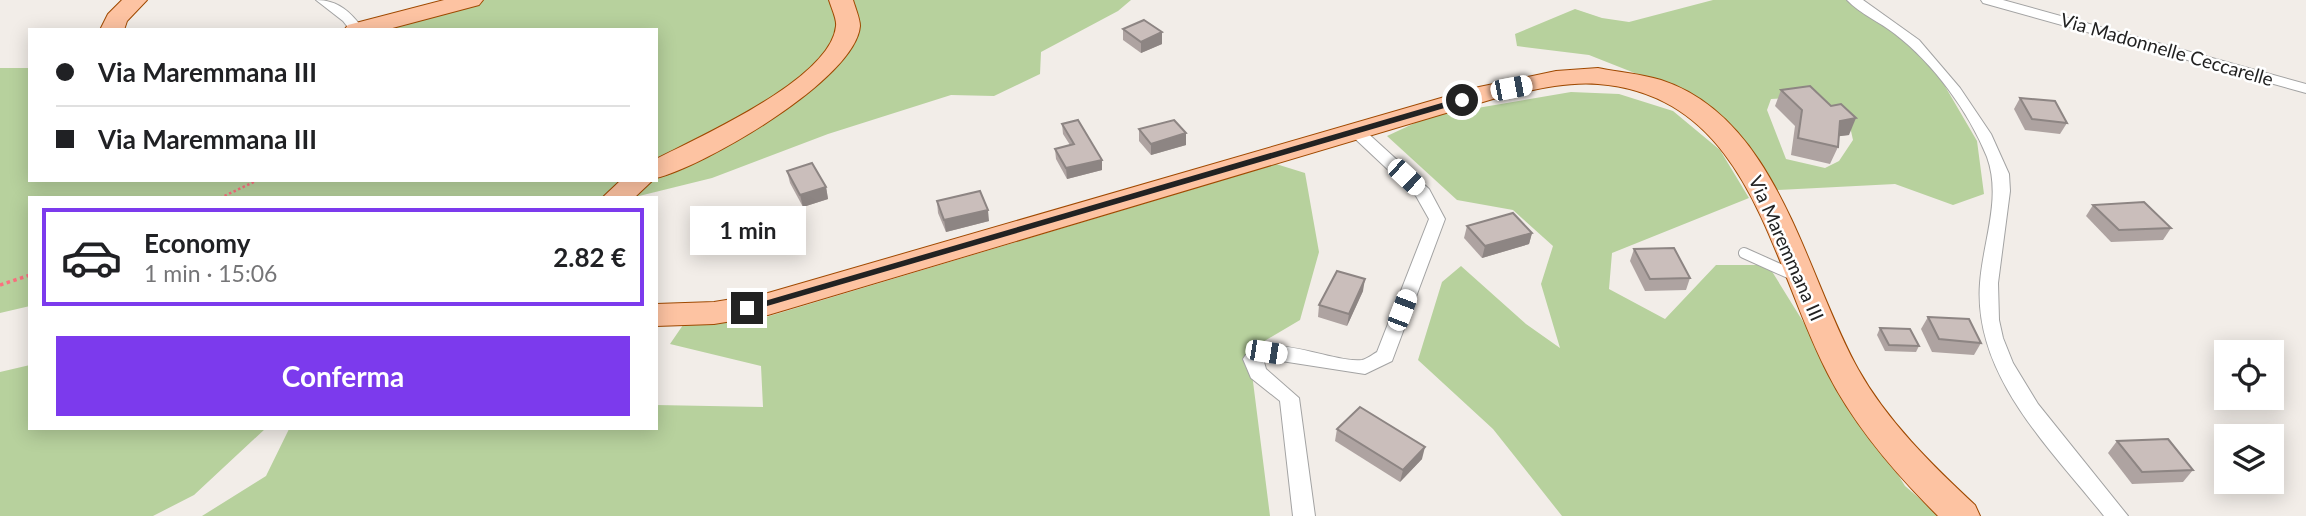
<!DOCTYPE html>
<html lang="it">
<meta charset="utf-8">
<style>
:root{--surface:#fff;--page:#f2f2f2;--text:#202124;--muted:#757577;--line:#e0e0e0;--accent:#7c3aed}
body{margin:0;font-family:Lato,sans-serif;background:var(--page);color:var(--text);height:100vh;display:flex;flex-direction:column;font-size:26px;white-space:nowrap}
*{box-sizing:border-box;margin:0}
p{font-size:23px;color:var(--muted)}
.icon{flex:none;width:38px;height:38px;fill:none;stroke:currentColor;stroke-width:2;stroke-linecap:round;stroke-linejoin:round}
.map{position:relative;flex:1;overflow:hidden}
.side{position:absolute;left:28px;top:196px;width:630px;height:234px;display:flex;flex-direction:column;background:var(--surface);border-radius:0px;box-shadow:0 4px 18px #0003}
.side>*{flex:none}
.hud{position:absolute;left:28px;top:28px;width:630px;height:154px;border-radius:0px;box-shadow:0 4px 18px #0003;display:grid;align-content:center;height:154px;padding:0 28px;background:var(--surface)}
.fabs{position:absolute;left:2214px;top:340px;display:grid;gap:14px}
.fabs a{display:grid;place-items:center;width:70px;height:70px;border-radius:0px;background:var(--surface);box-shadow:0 4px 18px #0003;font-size:35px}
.end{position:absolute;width:32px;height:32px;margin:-16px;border:9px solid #222;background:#fff;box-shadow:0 0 0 4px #fff}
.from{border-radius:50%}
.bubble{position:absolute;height:49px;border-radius:0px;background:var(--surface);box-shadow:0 4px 18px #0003;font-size:23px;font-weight:700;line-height:49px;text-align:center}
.car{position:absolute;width:21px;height:42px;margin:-21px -10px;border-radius:9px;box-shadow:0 0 5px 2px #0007;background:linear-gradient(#fff 24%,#345 0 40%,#fff 0 76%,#345 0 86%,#fff 0)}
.hud b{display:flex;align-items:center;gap:24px;height:66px;font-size:26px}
.hud b+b{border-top:2px solid var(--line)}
.hud i{width:18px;height:18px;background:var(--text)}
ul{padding:12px 0 0;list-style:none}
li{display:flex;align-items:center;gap:21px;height:98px;margin:0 14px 10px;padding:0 14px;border:4px solid transparent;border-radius:0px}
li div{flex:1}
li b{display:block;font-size:26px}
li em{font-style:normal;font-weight:700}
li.selected{border-color:var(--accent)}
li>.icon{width:63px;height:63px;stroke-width:1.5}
.action{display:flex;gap:14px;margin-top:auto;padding:14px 28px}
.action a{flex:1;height:80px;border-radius:0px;background:var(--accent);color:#fff;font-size:28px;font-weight:700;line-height:80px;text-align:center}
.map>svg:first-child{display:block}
.forest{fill:#b7d19d;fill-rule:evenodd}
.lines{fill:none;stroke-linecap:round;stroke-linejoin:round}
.lane-casing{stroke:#a3a3a3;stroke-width:12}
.street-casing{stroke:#a3a3a3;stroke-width:2}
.primary-casing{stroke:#9f4900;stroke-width:2}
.path-far1{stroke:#fb707f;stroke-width:2.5;stroke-dasharray:2.5 2.5;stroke-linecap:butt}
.path{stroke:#fb707f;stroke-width:3.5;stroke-dasharray:3.5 3.5;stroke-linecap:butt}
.lane{stroke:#fff;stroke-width:10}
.street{fill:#fff;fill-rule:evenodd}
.primary{fill:#fdc3a2;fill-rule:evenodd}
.wall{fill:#aea3a1}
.shaded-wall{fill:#8d8583}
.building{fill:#cabebb;stroke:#8d8583;stroke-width:2}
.route{fill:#222}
.labels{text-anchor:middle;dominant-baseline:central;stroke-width:5;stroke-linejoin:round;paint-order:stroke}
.street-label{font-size:19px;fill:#222;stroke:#fff}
</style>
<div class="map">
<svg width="2306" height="516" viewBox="0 0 2306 516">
<rect width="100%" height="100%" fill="#f2ede8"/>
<g class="forest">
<polygon points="483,0 1131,0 1118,11 1041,52 1040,74 994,96 951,95 828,134 712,178 631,198 30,198 30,306 0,313 0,68 30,68 30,180 656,180 656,30 372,30"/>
<path d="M 1713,0 L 1852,0 L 1903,37 L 1942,81 L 1977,141 L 1984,194 L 1953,205 L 1895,184 L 1777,190 L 1736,132 L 1665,85 L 1589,55 L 1517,46 L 1515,34 L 1575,9 L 1602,18 L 1629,22 ZM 1809,97 L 1849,122 L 1853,140 L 1839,161 L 1825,168 L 1786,159 L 1767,110 L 1771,99 Z"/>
<polygon points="1571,92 1619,94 1673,111 1720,150 1749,198 1612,253 1609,289 1665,319 1716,265 1768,265 1905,486 1940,516 1562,516 1493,429 1418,360 1442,282 1461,266 1526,324 1560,348 1541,284 1553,246 1513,210 1457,200 1387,136 1430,116"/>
<polygon points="1276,164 1305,173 1319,252 1300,320 1249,350 1270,516 202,516 266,476 289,429 656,429 656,405 763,407 761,366 670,344 683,325 753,321"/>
<polygon points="30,365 30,429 265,429 194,495 153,516 0,516 0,372"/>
</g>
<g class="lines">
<g class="lane-casing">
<polyline id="lane" points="1744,253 1793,275"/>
</g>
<g class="street-casing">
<g id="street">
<path d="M 316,0 C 338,0 351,12 364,30 L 350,30 L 343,21 Z"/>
<path d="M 1847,0 L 1863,0 L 1919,40 L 1960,88 L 1991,134 L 2009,174 L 2010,191 L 1998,283 L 1999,320 L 2003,338 L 2013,363 L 2038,404 L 2128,516 L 2104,516 C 2051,449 1973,376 1980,283 C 1983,241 2002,198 1987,157 C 1969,112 1933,63 1895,34 C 1880,22 1860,14 1847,0 Z"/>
<polygon points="1981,0 2003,0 2306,84 2306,93 1983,3"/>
<path d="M 1356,126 L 1362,128 L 1429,189 L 1445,219 L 1392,361 L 1365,374 L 1268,359 L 1264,362 L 1266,369 L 1299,398 L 1315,516 L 1293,516 L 1280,401 L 1251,378 L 1243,359 C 1262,327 1333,364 1362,360 C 1367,359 1373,354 1377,352 L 1429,219 L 1416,196 L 1350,134 L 1348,131 L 1350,128 Z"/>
</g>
</g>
<g class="primary-casing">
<g id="primary">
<polygon points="122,0 147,0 127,21 124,30 100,30 108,14"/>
<polygon points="444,0 483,0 479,5 385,30 344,30 348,25"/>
<path d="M 829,0 L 853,0 C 855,7 860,19 860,26 C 856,79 703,167 656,178 L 656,159 C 699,137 831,79 836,26 C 837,19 831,7 829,0 Z"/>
<path d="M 1598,68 C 1618,72 1641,74 1661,80 C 1778,118 1805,274 1858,369 C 1887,421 1932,465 1975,505 L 1980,516 L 1938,516 C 1896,474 1855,427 1828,374 C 1770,263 1751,96 1598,84 C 1563,81 1526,92 1493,99 L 768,315 L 714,324 L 656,326 L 656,304 L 714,302 L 768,293 L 1479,87 L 1556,71 Z"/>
<polygon points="621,180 653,180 634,198 602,198"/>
</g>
</g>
<polyline class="path-far1" points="220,198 258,180"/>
<polyline class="path" points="0,285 30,275"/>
<use href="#lane" class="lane"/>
<use href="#street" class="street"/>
<use href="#primary" class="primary"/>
</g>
<g class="wall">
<polygon points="1123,29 1162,32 1162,44 1141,53 1123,40"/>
<polygon points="1781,90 1849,135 1839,136 1838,147 1830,164 1791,155 1795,126 1775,106"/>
<polygon points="2020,98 2067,123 2060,134 2025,130 2014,109"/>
<polygon points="1062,124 1102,170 1067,179 1056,159 1055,149 1070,145 1063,134"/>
<polygon points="1139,129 1186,133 1186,145 1151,155 1139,141"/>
<polygon points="787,171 826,187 828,199 803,207 790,183"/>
<polygon points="937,201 989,221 946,232 938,213"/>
<polygon points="2093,205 2171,228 2163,240 2111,242 2086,216"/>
<polygon points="1467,226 1532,233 1529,244 1482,258 1464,238"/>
<polygon points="1634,249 1690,278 1686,290 1645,291 1630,261"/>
<polygon points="1363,291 1347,326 1318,317 1319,305"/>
<polygon points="1928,317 1981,343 1974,355 1932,352 1921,329"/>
<polygon points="1880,328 1919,346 1916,352 1885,351 1877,335"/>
<polygon points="1337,429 1422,459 1400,482 1335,441"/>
<polygon points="2117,441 2193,470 2183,482 2132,484 2108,453"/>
</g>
<g class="shaded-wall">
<polygon points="1162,32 1162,44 1141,53 1141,42"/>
<polygon points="1856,118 1849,135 1833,137 1840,121"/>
<polygon points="1186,133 1186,145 1151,155 1151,144"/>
<polygon points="1102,160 1102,170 1067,179 1066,168"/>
<polygon points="826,187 828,199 803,207 800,195"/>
<polygon points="988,210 989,221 946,232 944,220"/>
<polygon points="1532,233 1529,244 1482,258 1485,246"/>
<polygon points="1365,279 1363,291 1347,326 1349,314"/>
<polygon points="1425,447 1422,459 1400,482 1403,470"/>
</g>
<g class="building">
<polygon points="1144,20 1162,32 1141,42 1123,29"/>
<polygon points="1810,86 1831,106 1841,104 1856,118 1840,121 1838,147 1798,138 1802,110 1781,90"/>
<polygon points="2020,98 2055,101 2067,123 2032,119"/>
<polygon points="1078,120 1102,160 1066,168 1055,149 1074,144 1062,124"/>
<polygon points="1174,120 1186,133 1151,144 1139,129"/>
<polygon points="812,163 826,187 800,195 787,171"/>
<polygon points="980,191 988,210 944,220 937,201"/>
<polygon points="2144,202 2171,228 2119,230 2093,205"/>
<polygon points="1513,213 1532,233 1485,246 1467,226"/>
<polygon points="1674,248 1690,278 1650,279 1634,249"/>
<polygon points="1337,271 1365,279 1349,314 1319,305"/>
<polygon points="1928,317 1969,319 1981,343 1939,339"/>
<polygon points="1880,328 1910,329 1919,346 1889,345"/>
<polygon points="1360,407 1425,447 1403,470 1337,429"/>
<polygon points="2168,439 2193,470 2142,472 2117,441"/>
</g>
<polygon class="route" points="1462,97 1465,102 747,312 741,308"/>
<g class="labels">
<g class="street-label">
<text transform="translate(2167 49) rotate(16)">Via Madonnelle Ceccarelle</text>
<text transform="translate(1787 248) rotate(66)">Via Maremmana III</text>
</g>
</g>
</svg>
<div class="fabs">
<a><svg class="icon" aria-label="locate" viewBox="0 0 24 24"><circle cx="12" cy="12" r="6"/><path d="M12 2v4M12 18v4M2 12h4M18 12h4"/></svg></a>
<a><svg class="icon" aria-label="layers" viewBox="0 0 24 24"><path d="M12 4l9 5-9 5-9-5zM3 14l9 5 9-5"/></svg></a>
</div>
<i class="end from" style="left:1462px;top:100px"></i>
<i class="end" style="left:747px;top:308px"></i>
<div class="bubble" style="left:690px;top:206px;width:116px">1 min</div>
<i class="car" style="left:1511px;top:88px;rotate:79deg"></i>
<i class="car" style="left:1406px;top:177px;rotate:133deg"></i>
<i class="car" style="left:1402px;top:310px;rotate:21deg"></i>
<i class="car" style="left:1266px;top:352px;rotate:99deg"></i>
<div class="hud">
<b><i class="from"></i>Via Maremmana III</b>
<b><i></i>Via Maremmana III</b>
</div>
<section class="side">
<ul>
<li class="selected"><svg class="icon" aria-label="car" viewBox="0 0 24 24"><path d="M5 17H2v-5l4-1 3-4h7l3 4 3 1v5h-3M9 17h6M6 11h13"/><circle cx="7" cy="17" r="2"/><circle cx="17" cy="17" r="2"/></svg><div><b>Economy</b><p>1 min · 15:06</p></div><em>2.82 €</em></li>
</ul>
<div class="action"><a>Conferma</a></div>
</section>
</div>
